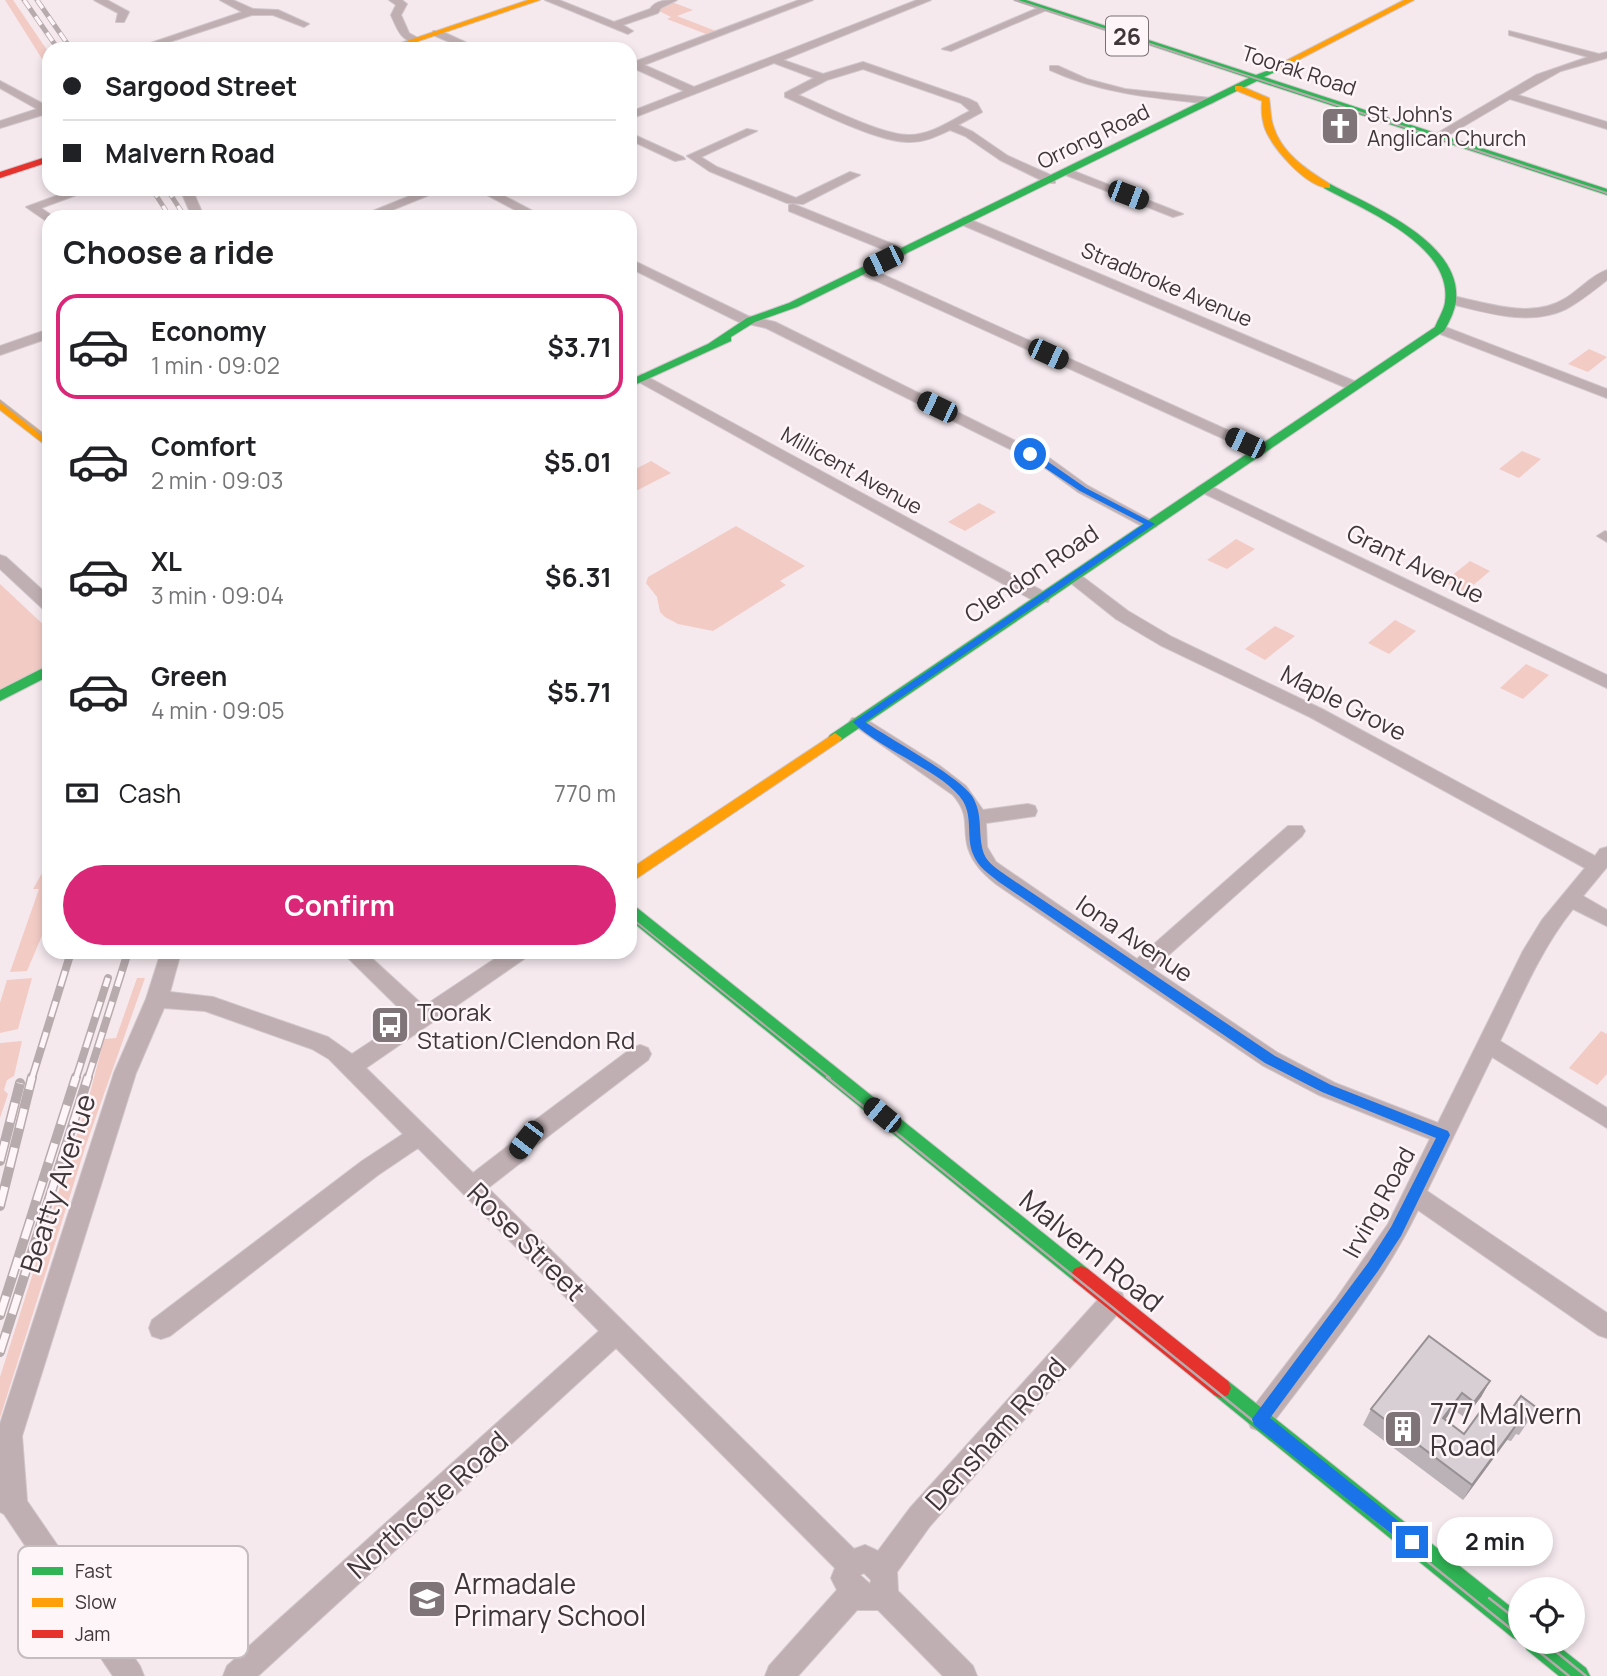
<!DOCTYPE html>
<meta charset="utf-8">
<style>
:root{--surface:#fff;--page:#f2f2f2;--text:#202124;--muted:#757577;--line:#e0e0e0;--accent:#db2777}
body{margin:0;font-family:Manrope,sans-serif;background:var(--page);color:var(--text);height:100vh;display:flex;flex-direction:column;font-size:26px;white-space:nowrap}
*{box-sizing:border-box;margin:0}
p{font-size:23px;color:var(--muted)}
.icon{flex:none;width:38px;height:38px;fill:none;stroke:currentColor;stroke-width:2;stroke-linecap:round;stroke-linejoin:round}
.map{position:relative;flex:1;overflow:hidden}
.side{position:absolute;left:42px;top:210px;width:595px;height:749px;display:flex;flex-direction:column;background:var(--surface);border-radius:21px;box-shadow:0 4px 10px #0003}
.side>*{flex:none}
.guide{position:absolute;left:42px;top:42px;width:595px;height:154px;border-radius:21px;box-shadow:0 4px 10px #0003;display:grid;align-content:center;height:154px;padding:0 21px;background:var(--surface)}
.tools{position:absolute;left:1508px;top:1577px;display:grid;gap:14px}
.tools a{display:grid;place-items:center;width:77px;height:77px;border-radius:50%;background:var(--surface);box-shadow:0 4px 10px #0003;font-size:35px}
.end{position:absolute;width:32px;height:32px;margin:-16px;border:9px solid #1a73e8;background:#fff;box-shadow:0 0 0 4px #fff}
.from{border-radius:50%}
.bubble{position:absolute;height:49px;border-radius:24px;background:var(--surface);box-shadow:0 4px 10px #0003;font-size:23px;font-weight:700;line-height:49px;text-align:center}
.car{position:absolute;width:21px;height:42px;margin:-21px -10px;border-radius:9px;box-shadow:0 0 5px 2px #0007;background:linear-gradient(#222 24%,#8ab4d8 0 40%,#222 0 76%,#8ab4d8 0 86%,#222 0)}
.guide b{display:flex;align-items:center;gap:24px;height:66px;font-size:26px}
.guide b+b{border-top:2px solid var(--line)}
.guide i{width:18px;height:18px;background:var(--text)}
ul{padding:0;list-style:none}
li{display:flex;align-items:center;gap:21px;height:105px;margin:0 14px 10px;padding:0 7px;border:4px solid transparent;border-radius:21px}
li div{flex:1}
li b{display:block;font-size:26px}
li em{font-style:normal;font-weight:700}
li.selected{border-color:var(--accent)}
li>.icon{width:63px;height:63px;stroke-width:1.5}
h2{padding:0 21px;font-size:32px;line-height:84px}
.pay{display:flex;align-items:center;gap:18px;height:77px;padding:0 21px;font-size:26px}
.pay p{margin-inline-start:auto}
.cta{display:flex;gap:14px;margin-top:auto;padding:14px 21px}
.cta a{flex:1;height:80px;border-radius:42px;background:var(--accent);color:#fff;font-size:28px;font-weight:700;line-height:80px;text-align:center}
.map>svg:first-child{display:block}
.green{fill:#f2cbc5}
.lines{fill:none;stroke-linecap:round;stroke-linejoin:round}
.street-casing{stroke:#d0c6ca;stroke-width:2}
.fast-casing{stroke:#d0c6ca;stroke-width:2}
.slow-casing{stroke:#d0c6ca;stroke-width:2}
.jam-casing{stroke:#d0c6ca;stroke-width:2}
.street{fill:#bfaeb2;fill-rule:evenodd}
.fast{fill:#30b455;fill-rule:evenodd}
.slow{fill:#ff9f0a;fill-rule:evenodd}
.jam{fill:#e5322d;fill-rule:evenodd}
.tram-far1{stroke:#b8abae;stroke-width:2}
.tram{stroke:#b8abae;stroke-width:2.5}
.rail-far2-casing{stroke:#b8abae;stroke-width:5}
.rail-far1-casing{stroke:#b8abae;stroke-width:8}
.rail-casing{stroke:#b8abae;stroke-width:10}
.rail-far2{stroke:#fef5f9;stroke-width:3.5;stroke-dasharray:10;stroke-linecap:butt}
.rail-far1{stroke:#fef5f9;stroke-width:5;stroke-dasharray:16;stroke-linecap:butt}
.rail{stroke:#fef5f9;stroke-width:7;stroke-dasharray:20;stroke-linecap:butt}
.wall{fill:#bab2b6}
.shaded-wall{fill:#979194}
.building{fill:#d8cfd4;stroke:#979194;stroke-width:2}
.route{fill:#1a73e8}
.labels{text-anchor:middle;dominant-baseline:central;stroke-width:5;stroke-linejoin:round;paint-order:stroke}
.far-street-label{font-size:21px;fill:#3f363a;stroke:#fef5f9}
.far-poi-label{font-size:21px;fill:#3f363a;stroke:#fef5f9;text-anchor:start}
.shield{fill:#fef5f9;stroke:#786f73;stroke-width:2}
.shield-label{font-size:23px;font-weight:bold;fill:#3f363a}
.street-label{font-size:24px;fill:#3f363a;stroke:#fef5f9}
.poi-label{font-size:24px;fill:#3f363a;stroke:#fef5f9;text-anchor:start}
.near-street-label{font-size:28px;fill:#3f363a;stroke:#fef5f9}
.near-poi-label{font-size:28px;fill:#3f363a;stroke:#fef5f9;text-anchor:start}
.key{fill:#fef5f9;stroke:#c5bcc0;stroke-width:2}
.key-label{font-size:19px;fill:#3f363a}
</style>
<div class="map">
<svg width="1607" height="1676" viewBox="0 0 1607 1676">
<rect width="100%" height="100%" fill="#f5e9ee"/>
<g class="green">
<polygon points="5,0 13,0 49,53 49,70"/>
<polygon points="672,2 693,10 677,16 716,31 706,34 667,19 671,17 659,11 660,7"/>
<polygon points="1589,349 1607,357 1588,372 1568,364"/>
<polygon points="1522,451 1541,459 1519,478 1499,469"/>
<polygon points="651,461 671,473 630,494 630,472"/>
<polygon points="979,503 996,512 965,531 948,522"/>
<polygon points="736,526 805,566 780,581 786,585 713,631 678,624 665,617 660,612 657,597 646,583 648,577"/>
<polygon points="1236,539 1255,549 1227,569 1207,560"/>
<polygon points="1470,561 1490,571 1465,592 1444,582"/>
<polygon points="0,584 49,630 49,667 0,692"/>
<polygon points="1395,620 1416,631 1389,654 1368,643"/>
<polygon points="1275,626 1295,636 1265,660 1245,649"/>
<polygon points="1526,664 1549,675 1523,699 1500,688"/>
<polygon points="49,861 49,919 27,971 10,972 39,889 33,889"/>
<polygon points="32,978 18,1029 0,1033 0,1003 7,980"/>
<polygon points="137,978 145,978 86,1145 0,1418 0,1377 90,1093 104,1039 116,1038"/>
<polygon points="1601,1031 1607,1034 1607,1074 1597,1085 1569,1068"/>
<polygon points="22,1041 14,1076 7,1080 4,1090 8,1094 0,1118 0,1043"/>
</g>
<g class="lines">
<g class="street-casing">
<g id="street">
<polygon points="94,0 107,0 129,12 124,22 116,22 118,13"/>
<polygon points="220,0 233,0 253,9 278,10 309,24 304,27 273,15 252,15 148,49 133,49 242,12"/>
<path d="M 389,0 L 402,0 L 407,4 L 401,15 L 409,33 L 418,38 L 418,42 C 401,43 397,28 391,15 L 396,5 Z"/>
<path d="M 545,0 L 559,0 L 614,22 L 650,9 C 656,0 666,0 677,0 L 661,8 L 658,13 L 623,25 L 633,31 L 628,34 Z"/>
<path d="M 799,0 L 813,0 L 644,65 L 694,87 L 917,0 L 931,0 L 783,60 L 823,74 L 863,62 L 969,99 L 977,103 L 982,112 L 958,125 L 973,132 L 1008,156 L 1055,177 L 1055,183 L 1047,183 L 1000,160 L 965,136 L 950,130 C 937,136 923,143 908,142 C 875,141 818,111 785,97 L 785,93 L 814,78 L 774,63 L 630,119 L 630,112 L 684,91 L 631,67 L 631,63 ZM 863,69 L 961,103 L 970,111 C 952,120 931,135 910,135 C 883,136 825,106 798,95 L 827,80 Z"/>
<polygon points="1040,7 1049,9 951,51 942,49"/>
<polygon points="433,31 441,31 480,49 466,49 433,35"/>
<polygon points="1509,31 1599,54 1607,52 1607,58 1561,71 1518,95 1607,122 1607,129 1510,99 1442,139 1434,139 1434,135 1536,75 1588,57 1509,35"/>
<path d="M 1050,66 L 1058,66 L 1087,79 L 1125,89 L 1211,98 L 1216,101 L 1211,104 C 1155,98 1102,94 1050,70 Z"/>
<polygon points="0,81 49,107 49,113 0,128 0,121 37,109 0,88"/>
<polygon points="747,129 757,131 701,157 717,167 796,198 850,172 860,175 803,204 787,203 709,171 687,156"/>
<polygon points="630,133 683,157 685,159 675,161 630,140"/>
<polygon points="1063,170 1071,170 1183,214 1173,217 1063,174"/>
<polygon points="75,189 93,189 41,208 54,217 49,217 49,223 26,207"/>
<polygon points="180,189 192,189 204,217 192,217"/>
<polygon points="427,189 444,189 375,217 358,217"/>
<polygon points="476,189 491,189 544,217 528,217"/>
<polygon points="793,204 905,249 907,252 905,255 897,255 789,211 789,205"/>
<polygon points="964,217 1359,383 1361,386 1354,390 1349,389 960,224 958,221"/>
<polygon points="630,259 748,316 775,322 1048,457 1088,486 1158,524 1156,527 1144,527 1078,492 1038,463 766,328 739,322 630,268"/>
<polygon points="864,266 1265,447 1267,450 1265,453 1255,453 859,273 858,270"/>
<path d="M 1607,270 L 1607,280 C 1594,290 1581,301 1566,309 C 1529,327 1485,312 1447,303 L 1445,300 L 1452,296 C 1489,303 1531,320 1566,298 C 1579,290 1592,275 1607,270 Z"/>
<polygon points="1440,325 1607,389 1607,398 1435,332 1435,326"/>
<polygon points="49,329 49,338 0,355 0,346"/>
<polygon points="642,374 1048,594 1050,598 1048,602 1036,602 637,381 635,378"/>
<polygon points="1204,483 1607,675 1607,688 1199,491 1196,488"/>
<polygon points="1605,531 1607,532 1607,542 1597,536"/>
<polygon points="0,555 6,557 49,596 49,610 43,609 0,569"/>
<path d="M 1073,572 L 1079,574 L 1128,611 L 1172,637 L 1322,709 L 1595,856 L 1600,849 L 1607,847 L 1607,867 L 1583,896 L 1607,910 L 1607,926 L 1573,909 C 1541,949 1522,995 1500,1041 L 1607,1108 L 1607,1128 L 1492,1057 L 1427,1191 L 1607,1313 L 1607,1338 L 1598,1335 L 1418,1210 C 1380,1289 1321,1358 1269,1428 L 1260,1431 L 1251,1428 L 1247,1419 L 1251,1410 L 1336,1299 L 1388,1224 L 1430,1139 L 1319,1095 L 1262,1065 L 996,884 C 984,874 973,864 968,848 C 962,826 971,816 953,795 L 849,722 L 852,718 L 864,718 L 940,766 L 966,786 L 983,810 L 1028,804 L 1035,806 L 1037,811 L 1035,816 L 986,823 L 987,847 L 996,862 L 1137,959 L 1288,826 L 1302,826 L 1305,831 L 1302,836 L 1153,969 L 1278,1053 L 1335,1083 L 1438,1123 L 1523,951 L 1542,920 L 1585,868 L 1310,717 L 1160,645 L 1116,619 L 1067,580 L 1065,577 Z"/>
<path d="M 161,952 L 181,952 L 170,992 L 213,997 L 328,1037 L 352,1054 L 408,1017 L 342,952 L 365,952 L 424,1006 L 505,952 L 530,952 L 527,957 L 366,1068 L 473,1173 L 508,1146 L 518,1133 L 632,1048 L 640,1045 L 648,1048 L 651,1054 L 648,1060 L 534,1147 L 524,1160 L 488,1188 L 854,1549 L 865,1545 L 878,1551 L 910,1508 L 1104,1293 L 1113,1290 L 1122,1293 L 1125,1301 L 1122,1309 L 930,1526 L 897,1572 L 898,1591 L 973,1666 L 977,1676 L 943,1676 L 878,1610 L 857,1610 L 798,1676 L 765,1676 L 769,1666 L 837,1590 L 831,1578 L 835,1568 L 616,1348 L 258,1676 L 223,1676 L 227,1666 L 599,1331 L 418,1148 L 378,1175 L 170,1336 L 161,1339 L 152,1336 L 149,1328 L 152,1320 L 362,1161 L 403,1134 L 329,1059 L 312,1049 L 205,1011 L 164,1008 L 136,1073 L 22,1436 L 27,1501 L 140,1666 L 144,1676 L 113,1676 L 4,1514 L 0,1512 L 0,1424 L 114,1073 L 146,999 ZM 864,1573 L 871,1580 L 870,1584 L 860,1575 Z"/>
</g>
</g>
<g class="fast-casing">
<g id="fast">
<polygon points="1014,0 1026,0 1256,75 1275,68 1275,72 1264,77 1607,189 1607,195 1257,81 797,307 755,322 731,337 731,341 630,387 630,380 708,344 747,318 789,303 1249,78"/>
<path d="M 1324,184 L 1330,184 C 1373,207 1462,242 1456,301 C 1455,310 1449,323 1444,331 L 840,741 L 830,741 L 828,738 L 830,735 L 1435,327 C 1438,319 1444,310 1445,302 C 1453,245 1364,210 1324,188 Z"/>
<polygon points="49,665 49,676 0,701 0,690"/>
<polygon points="630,905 636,907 1088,1269 1091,1275 1088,1281 1081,1284 1074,1281 630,920"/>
<polygon points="1221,1378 1228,1381 1521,1615 1521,1641 1513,1638 1214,1395 1211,1388 1214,1381"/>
<polygon points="1523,1642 1553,1642 1586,1668 1590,1676 1559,1676 1527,1650"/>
</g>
</g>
<g class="slow-casing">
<g id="slow">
<polygon points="528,0 540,0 395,49 383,49"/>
<polygon points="1404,0 1414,0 1275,72 1268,70"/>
<path d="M 1235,86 L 1241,86 L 1269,98 C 1271,107 1270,116 1273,125 C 1281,153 1307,170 1330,184 L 1330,188 C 1308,189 1273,149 1265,129 C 1262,120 1261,111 1262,101 L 1235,90 Z"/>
<polygon points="0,400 49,438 49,448 0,410"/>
<polygon points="835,733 842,738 840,741 630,883 630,869"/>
</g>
</g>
<g class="jam-casing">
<g id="jam">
<polygon points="49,156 49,162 0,178 0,172"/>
<polygon points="1081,1266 1088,1269 1228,1381 1231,1388 1228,1395 1221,1398 1214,1395 1074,1281 1071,1275 1074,1269"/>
</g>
</g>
<use href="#street" class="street"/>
<use href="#fast" class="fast"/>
<use href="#slow" class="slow"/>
<use href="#jam" class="jam"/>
<g class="tram-far1">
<polyline points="1015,0 1607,193"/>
<polyline points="0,401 49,440"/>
<polyline points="630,917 830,1078"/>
</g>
<g class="tram">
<polyline points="827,1077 1521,1637"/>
<polyline points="1489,1598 1521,1623"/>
<polyline points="1527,1642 1569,1676"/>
<polyline points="1544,1642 1586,1676"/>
</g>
<g class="rail-far2-casing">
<g id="rail-far2">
<polyline points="24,0 58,49"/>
<polyline points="37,0 71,49"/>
<polyline points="152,189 170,217"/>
<polyline points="167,189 185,217"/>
</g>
</g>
<g class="rail-far1-casing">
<g id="rail-far1">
<polyline points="32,1078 71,952"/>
<polyline points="76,1078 108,978"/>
<polyline points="88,1078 128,952"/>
</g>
</g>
<g class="rail-casing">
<g id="rail">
<polyline points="0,1161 20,1083"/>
<polyline points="0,1206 32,1077"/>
<polyline points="0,1315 76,1077"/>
<polyline points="0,1352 88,1077"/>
</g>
</g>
<use href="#rail-far2" class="rail-far2"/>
<use href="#rail-far1" class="rail-far1"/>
<use href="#rail" class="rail"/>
</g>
<polygon class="wall" points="1490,1381 1481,1397 1465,1418 1453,1409 1445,1420 1464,1434 1502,1422 1537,1408 1519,1435 1516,1434 1511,1441 1507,1440 1463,1500 1363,1425 1371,1409"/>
<g class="shaded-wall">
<polygon points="1490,1381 1481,1397 1465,1418 1474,1402"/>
<polygon points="1462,1393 1453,1409 1434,1434 1443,1418"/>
<polygon points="1517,1424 1507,1440 1463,1500 1472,1485"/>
</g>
<polygon class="building" points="1429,1336 1490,1381 1474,1402 1462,1393 1443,1418 1464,1434 1483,1408 1502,1422 1521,1396 1537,1408 1529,1419 1527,1417 1521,1425 1517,1424 1472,1485 1371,1409"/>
<path class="route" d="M 1027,452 L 1034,452 L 1086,488 L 1155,524 L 865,722 C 889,738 958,776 972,796 C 984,815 977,834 984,854 C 988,864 999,870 1007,876 L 1275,1056 L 1331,1085 L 1448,1131 L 1450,1135 L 1401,1236 L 1378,1271 L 1270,1418 L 1418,1537 L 1420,1542 L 1418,1548 L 1412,1550 L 1254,1425 L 1252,1419 L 1368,1263 L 1391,1227 L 1436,1138 L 1322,1092 L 1265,1063 L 999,882 C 989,874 978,867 973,854 C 966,837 973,818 963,801 C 945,772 878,749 853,722 L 1144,524 L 1080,491 L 1027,456 Z"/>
<defs>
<g id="church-square" transform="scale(2.0125)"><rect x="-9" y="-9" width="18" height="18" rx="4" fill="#7f7579" stroke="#fef5f9"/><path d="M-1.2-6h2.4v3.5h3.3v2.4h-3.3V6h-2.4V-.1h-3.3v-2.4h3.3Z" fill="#fff"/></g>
<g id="bus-square" transform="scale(2.0125)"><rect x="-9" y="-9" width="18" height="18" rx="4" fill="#7f7579" stroke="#fef5f9"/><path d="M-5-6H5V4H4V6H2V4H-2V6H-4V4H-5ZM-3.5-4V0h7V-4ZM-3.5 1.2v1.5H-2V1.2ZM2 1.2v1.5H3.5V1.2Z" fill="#fff"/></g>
<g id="building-square" transform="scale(2.0125)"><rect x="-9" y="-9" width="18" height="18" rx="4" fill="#7f7579" stroke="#fef5f9"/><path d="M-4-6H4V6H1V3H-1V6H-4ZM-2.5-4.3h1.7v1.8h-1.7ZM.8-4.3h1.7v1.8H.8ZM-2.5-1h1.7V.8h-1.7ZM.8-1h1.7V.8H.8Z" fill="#fff"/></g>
<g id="school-square" transform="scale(2.0125)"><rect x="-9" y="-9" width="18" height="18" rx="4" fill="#7f7579" stroke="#fef5f9"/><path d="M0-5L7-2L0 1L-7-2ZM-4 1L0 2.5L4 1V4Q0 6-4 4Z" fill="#fff"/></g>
</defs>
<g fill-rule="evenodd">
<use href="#church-square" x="1340" y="126"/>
<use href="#bus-square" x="390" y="1025"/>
<use href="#building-square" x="1403" y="1429"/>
<use href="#school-square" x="427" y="1599"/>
</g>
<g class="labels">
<g class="far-street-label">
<text transform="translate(1299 70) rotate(18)">Toorak Road</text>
<text transform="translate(1093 136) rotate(-26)">Orrong Road</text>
<text transform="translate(1167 284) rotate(23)">Stradbroke Avenue</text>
<text transform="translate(852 470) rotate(29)">Millicent Avenue</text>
</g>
<g class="far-poi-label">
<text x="1367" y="114">St John's<tspan x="1367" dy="24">Anglican Church</tspan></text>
</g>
<rect class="shield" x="1106" y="16.5" width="42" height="39" rx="5"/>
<g class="shield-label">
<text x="1127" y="36">26</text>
</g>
<g class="street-label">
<text transform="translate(1416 563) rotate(26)">Grant Avenue</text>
<text transform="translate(1031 573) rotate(-34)">Clendon Road</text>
<text transform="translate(1344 702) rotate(27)">Maple Grove</text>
<text transform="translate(1135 938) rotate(34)">Iona Avenue</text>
<text transform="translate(1378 1202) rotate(-61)">Irving Road</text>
</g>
<g class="poi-label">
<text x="417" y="1011">Toorak<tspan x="417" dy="28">Station/Clendon Rd</tspan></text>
</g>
<g class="near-street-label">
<text transform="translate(57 1183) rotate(-72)">Beatty Avenue</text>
<text transform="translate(527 1241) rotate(45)">Rose Street</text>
<text transform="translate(1092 1250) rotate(39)">Malvern Road</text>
<text transform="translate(995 1433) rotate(-48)">Densham Road</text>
<text transform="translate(427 1504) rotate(-42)">Northcote Road</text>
</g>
<g class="near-poi-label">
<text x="1430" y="1413">777 Malvern<tspan x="1430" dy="32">Road</tspan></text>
<text x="454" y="1583">Armadale<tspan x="454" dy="32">Primary School</tspan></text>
</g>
</g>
<rect x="18" y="1546" width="230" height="112" rx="10" class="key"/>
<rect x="32" y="1567" width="31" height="8" fill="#30b455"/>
<rect x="32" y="1598" width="31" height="9" fill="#ff9f0a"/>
<rect x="32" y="1630" width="31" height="8" fill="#e5322d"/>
<g class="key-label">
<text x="75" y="1578">Fast</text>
<text x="75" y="1609">Slow</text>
<text x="75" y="1641">Jam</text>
</g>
</svg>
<div class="tools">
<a><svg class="icon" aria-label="locate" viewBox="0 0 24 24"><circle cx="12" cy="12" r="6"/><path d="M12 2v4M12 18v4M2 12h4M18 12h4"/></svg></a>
</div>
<i class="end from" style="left:1030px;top:454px"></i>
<i class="end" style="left:1412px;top:1542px"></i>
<div class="bubble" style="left:1437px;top:1517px;width:116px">2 min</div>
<i class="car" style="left:1128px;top:195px;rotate:111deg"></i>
<i class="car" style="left:883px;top:261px;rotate:244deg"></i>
<i class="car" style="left:1048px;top:354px;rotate:115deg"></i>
<i class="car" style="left:937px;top:407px;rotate:296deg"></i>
<i class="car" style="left:1245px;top:443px;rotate:295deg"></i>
<i class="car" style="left:882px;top:1115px;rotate:309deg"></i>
<i class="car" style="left:526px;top:1140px;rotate:217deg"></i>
<div class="guide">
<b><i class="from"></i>Sargood Street</b>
<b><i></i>Malvern Road</b>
</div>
<section class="side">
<h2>Choose a ride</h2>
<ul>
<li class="selected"><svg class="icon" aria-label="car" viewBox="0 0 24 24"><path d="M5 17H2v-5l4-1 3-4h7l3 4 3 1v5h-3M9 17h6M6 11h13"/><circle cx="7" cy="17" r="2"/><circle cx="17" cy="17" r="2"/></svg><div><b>Economy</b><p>1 min · 09:02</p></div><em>$3.71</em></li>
<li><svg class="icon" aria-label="car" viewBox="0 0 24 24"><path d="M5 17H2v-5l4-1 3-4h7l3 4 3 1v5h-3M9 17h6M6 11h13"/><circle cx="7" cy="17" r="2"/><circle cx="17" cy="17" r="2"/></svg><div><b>Comfort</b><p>2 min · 09:03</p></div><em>$5.01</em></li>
<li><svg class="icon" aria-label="car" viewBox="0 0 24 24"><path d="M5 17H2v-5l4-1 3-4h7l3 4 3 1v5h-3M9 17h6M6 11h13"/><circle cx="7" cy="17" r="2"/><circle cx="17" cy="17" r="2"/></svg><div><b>XL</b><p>3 min · 09:04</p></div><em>$6.31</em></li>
<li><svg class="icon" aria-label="car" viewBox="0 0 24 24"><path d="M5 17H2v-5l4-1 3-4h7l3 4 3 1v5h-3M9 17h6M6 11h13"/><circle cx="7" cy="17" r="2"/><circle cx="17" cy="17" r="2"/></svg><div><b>Green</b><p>4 min · 09:05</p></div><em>$5.71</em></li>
</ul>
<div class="pay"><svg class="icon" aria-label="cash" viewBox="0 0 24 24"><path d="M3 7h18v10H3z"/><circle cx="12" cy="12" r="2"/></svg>Cash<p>770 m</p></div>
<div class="cta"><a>Confirm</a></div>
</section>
</div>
